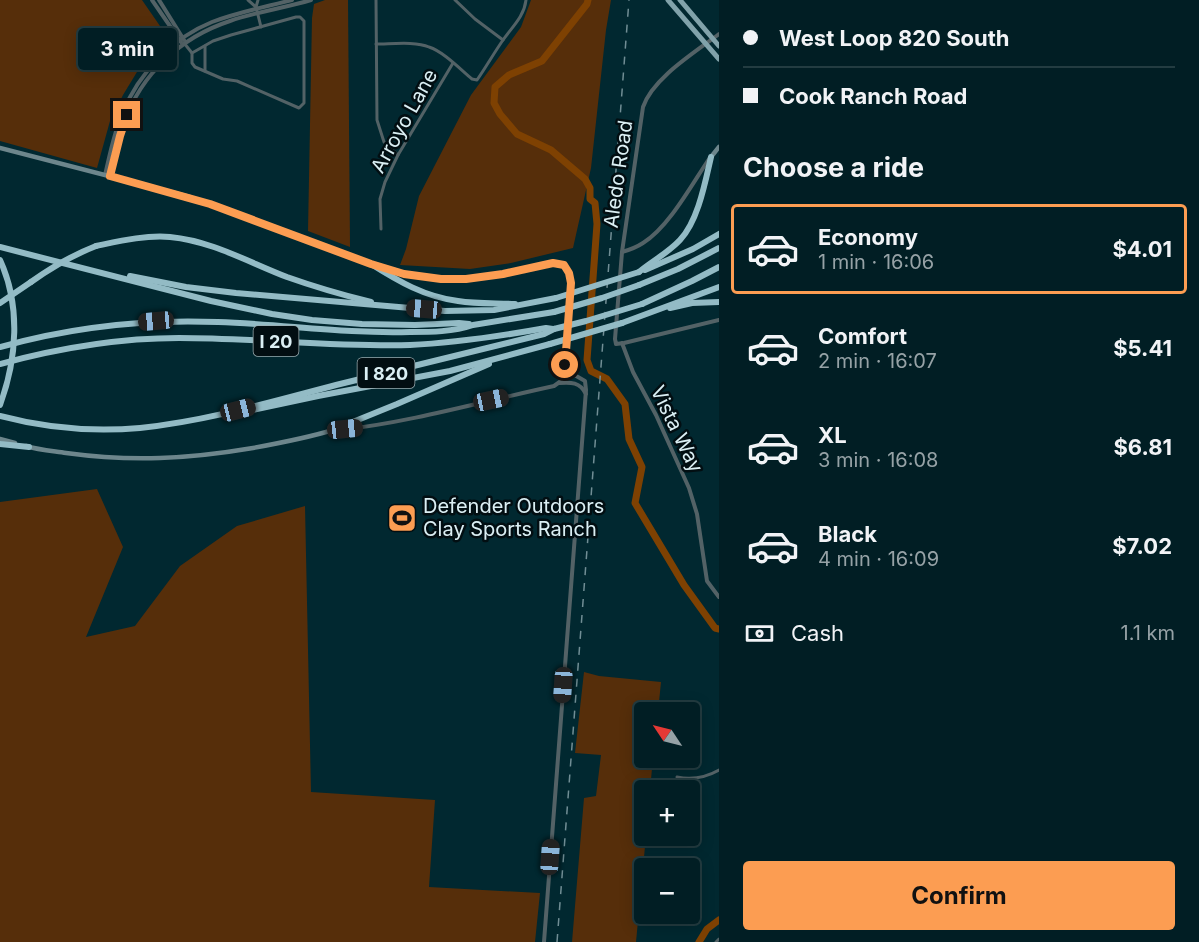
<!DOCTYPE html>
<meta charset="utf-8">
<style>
:root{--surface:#011e24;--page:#0b272c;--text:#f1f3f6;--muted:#96a2a6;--line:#233c41;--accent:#fc9d52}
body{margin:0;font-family:Inter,sans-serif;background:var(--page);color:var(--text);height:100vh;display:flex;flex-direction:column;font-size:22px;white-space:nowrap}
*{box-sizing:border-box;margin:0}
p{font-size:20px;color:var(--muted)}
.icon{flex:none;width:33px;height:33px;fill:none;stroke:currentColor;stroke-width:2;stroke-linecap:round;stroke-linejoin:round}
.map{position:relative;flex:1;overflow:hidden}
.sheet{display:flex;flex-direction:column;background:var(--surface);width:480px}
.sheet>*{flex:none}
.hud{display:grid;align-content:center;height:132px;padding:0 24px;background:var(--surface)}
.needle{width:39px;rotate:305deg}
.buttons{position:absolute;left:634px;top:702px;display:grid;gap:12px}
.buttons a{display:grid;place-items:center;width:66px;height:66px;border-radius:6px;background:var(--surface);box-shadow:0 3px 15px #0003,0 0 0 2px var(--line);font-size:30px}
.end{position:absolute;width:27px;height:27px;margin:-14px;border:8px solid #fc9d52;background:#111;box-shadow:0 0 0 3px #111}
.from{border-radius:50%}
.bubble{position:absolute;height:42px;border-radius:6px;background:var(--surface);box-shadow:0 3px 15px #0003,0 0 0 2px var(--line);font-size:20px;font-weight:700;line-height:42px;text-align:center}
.car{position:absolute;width:18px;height:36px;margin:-18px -9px;border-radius:8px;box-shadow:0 0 4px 2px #0007;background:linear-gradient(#222 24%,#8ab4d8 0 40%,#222 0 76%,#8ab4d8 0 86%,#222 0)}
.hud b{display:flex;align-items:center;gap:21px;height:57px;font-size:22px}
.hud b+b{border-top:2px solid var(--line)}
.hud i{width:15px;height:15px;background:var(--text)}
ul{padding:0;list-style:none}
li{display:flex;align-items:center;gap:18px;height:90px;margin:0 12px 9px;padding:0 12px;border:3px solid transparent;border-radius:6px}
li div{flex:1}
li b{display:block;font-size:22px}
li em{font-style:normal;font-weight:700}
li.on{border-color:var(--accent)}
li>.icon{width:54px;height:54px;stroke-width:1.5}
h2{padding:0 24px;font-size:27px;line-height:72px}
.pay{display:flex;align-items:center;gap:15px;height:66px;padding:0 24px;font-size:22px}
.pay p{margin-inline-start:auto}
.primary-button{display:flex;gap:12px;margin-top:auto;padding:12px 24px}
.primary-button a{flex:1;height:69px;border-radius:6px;background:var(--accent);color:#111;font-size:24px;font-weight:700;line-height:69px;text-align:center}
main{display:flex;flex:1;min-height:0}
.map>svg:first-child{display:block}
.green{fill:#562e0a}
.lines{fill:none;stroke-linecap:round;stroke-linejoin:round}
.river{stroke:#7e4102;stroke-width:7}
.minor{stroke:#536266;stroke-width:3}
.tertiary{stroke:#536266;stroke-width:4}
.secondary{stroke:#6d868c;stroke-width:4.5}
.primary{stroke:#81a2aa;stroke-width:5}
.motorway{stroke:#93bbc5;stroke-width:6}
.rail{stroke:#718e95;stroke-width:1.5;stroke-dasharray:8 8;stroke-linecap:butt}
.motorway-bridge{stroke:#93bbc5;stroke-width:6}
.route{stroke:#fc9d52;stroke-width:8}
.labels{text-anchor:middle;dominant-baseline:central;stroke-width:5;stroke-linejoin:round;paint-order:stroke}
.shield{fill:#020e12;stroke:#9aacb0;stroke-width:1.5}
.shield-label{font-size:18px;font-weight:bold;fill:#dbeff4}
.street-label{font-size:20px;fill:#dbeff4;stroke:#020e12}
.poi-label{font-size:20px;fill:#dbeff4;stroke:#020e12;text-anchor:start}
</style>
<main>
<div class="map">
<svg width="719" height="942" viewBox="0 0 719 942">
<rect width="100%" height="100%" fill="#012830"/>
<g class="green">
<polygon points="0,0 142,0 169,39 140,67 123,95 110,121 97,168 0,141"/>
<polygon points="325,0 348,0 350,247 308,231 312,18 314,4"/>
<polygon points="531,0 611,0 606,30 591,168 573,248 511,263 470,269 400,265 406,249 419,196 471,95 521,27"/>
<polygon points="97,489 123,547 86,637 135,626 180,566 237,526 305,506 311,792 435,800 429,887 540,893 535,942 0,942 0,502"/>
<polygon points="584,672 599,676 661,682 658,712 645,712 645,758 653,758 650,790 645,790 646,836 636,942 572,942 584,798 596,796 601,755 575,753"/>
</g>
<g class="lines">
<g class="river">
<polyline points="588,0 587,4 542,61 509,75 495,87 494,103 500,114 517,134 551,150 585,179 590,188 590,199 595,203 597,224 587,360 591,371 607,379 625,404 629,439 642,467 635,503 684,585 715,628 719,629"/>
<polyline points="699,942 707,929 719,920"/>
</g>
<g class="minor">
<polyline points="248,0 256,7"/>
<polyline points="258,0 256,7 261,27"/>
<polyline points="376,0 377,120 384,142 398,155"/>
<polyline points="455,0 475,19 503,40"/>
<polygon points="296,17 300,17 304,21 304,103 299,108 237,81 223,79 195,67 192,63 192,53 213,41 231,35"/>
<polyline points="184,43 192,53"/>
<path d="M 376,44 C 391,44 416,41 429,47 C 444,52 460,69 472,79 L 477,80 C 486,67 494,53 503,40 C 512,27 524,17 526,0"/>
<polyline points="205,46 205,71"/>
<polyline points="381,229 380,199 385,182 398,155 453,63"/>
<path d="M 677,777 C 692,780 705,778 719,770"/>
<polyline points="716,942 719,939"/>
</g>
<g class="tertiary">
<polyline points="152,0 181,42"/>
<polyline points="159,0 184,40"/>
<path d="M 719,34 C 694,53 653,78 643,107 L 622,252 L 615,339 L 616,344 L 624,343 L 719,320"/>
<path d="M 105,175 C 110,154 114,132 123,112 C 139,73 172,38 212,22 C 238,12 265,7 292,0"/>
<path d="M 110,176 C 114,158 118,140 124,123 C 141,74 181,37 230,21 C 256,12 284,8 311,0"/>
<path d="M 622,252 C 629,250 637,247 643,243 C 669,227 692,184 709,159"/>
<polyline points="622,343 633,372 656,415 689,488 697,514 707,581 719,597"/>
<path d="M 559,383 C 571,382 580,382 586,394"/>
<path d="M 340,430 C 412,422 484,401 554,386 L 561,381 L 564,374 L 571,283 L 569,273 L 564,265 L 553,263 L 503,275 L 466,279 L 427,277 L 404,274 L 380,267"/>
<polyline points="544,942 586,390 585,381 571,373 565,365"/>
</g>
<g class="secondary">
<polyline points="0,148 190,197 371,264"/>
<polyline points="711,157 719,147"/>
<polyline points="0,439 15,443"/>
<path d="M 26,446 C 39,450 53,451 66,453 C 132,462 188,459 253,448 C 280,443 307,438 333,430"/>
</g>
<g class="primary">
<polyline points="668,0 719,59"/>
<polyline points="680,0 719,46"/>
</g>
<g class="motorway">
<path d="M 96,246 C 120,241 145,235 170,237 C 212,241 248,262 287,277 C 315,287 343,295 371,302"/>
<polyline points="0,247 211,301 272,314 312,320 362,324 415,325 459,323 469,324"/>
<path d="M 371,264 C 398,281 425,297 458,301 C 477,304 496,303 515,304"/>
<polyline points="645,270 693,249 719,234"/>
<path d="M 639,272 C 652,261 668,253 680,240 C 698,221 705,183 711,157"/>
<polyline points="130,276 186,287 236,293 445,311 494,310 556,298"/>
<polyline points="639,285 678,269 719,248"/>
<polyline points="0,303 31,282"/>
<polyline points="642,304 692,281 719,267"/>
<polyline points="670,308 692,303 719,302"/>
<polyline points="622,323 719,287"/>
<path d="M 0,347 C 71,327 144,319 218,322 C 282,324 345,334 410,332 C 431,332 453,332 473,325 L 554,312"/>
<path d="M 0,364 C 59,348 118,338 179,338 C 256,338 333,347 410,345 C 456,343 501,336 546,328 L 553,329"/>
<polyline points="253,410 318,396 450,371 550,344"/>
<path d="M 0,416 C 45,428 94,432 140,428 C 207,421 271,402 336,385 C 405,368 475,351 544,334 L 554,329"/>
<polyline points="333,430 397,404 489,364"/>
<polyline points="0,444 29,447"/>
</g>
<polyline class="rail" points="557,942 629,0"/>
<g class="motorway-bridge">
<path d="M 0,260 C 21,306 17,359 0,405"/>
<path d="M 31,282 C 52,267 73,255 96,246"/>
<polyline points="556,298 639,272"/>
<polyline points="554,312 602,298 639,285"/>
<polyline points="554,329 586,321 642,304"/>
<polyline points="550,344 622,323"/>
</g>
</g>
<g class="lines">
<polyline class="route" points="127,115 120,136 110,176 210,204 371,264 404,274 441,279 466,279 503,274 553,263 564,265 569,273 571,283 565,365"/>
</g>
<defs>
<g id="stadium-square" transform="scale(1.5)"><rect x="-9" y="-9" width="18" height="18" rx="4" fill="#fc9d52" stroke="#020e12"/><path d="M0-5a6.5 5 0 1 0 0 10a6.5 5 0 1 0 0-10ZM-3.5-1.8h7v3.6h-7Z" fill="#111"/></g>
</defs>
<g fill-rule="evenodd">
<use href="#stadium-square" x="402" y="518"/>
</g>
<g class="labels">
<g class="shield">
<rect x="253.5" y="326" width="45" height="30" rx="4.5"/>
<rect x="357.5" y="358" width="57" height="30" rx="4.5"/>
</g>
<g class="shield-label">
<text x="276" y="341">I 20</text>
<text x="386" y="373">I 820</text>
</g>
<g class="street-label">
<text transform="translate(404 121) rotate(-61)">Arroyo Lane</text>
<text transform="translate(618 174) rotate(-82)">Aledo Road</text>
<text transform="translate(677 429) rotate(64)">Vista Way</text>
</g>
<g class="poi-label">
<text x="423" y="506">Defender Outdoors<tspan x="423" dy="23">Clay Sports Ranch</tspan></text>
</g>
</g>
</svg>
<div class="buttons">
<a><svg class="needle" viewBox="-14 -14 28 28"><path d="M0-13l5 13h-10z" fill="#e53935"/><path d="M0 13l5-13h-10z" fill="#96a2a6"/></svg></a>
<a>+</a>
<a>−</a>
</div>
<i class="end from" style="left:565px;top:365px"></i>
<i class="end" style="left:127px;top:115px"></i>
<div class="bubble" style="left:78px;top:28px;width:99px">3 min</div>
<i class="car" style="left:424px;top:309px;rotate:275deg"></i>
<i class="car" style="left:156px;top:321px;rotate:265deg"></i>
<i class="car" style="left:491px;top:400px;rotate:78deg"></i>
<i class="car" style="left:238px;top:410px;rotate:76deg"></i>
<i class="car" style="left:345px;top:429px;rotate:84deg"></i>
<i class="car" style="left:563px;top:685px;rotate:184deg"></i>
<i class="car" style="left:550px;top:857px;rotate:4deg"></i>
</div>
<section class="sheet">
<div class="hud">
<b><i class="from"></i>West Loop 820 South</b>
<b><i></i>Cook Ranch Road</b>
</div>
<h2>Choose a ride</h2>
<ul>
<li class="on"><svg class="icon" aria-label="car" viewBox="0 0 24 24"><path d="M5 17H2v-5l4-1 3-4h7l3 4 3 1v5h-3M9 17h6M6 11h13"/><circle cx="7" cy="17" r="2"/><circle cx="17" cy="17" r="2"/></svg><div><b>Economy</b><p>1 min · 16:06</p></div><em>$4.01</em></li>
<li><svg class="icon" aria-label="car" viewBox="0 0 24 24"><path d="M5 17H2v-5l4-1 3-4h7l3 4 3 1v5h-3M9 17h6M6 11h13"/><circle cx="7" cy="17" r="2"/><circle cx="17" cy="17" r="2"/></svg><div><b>Comfort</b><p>2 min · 16:07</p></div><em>$5.41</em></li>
<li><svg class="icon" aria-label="car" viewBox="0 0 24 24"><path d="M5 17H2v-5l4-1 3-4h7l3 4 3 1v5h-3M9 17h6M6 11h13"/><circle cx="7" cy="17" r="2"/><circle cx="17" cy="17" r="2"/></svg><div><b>XL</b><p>3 min · 16:08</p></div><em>$6.81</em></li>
<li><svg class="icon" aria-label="car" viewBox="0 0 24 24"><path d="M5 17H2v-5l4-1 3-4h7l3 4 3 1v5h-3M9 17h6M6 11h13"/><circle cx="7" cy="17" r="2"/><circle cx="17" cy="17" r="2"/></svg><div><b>Black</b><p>4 min · 16:09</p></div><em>$7.02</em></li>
</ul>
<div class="pay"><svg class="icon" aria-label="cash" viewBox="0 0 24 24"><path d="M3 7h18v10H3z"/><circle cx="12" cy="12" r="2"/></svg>Cash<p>1.1 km</p></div>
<div class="primary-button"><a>Confirm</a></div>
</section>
</main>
